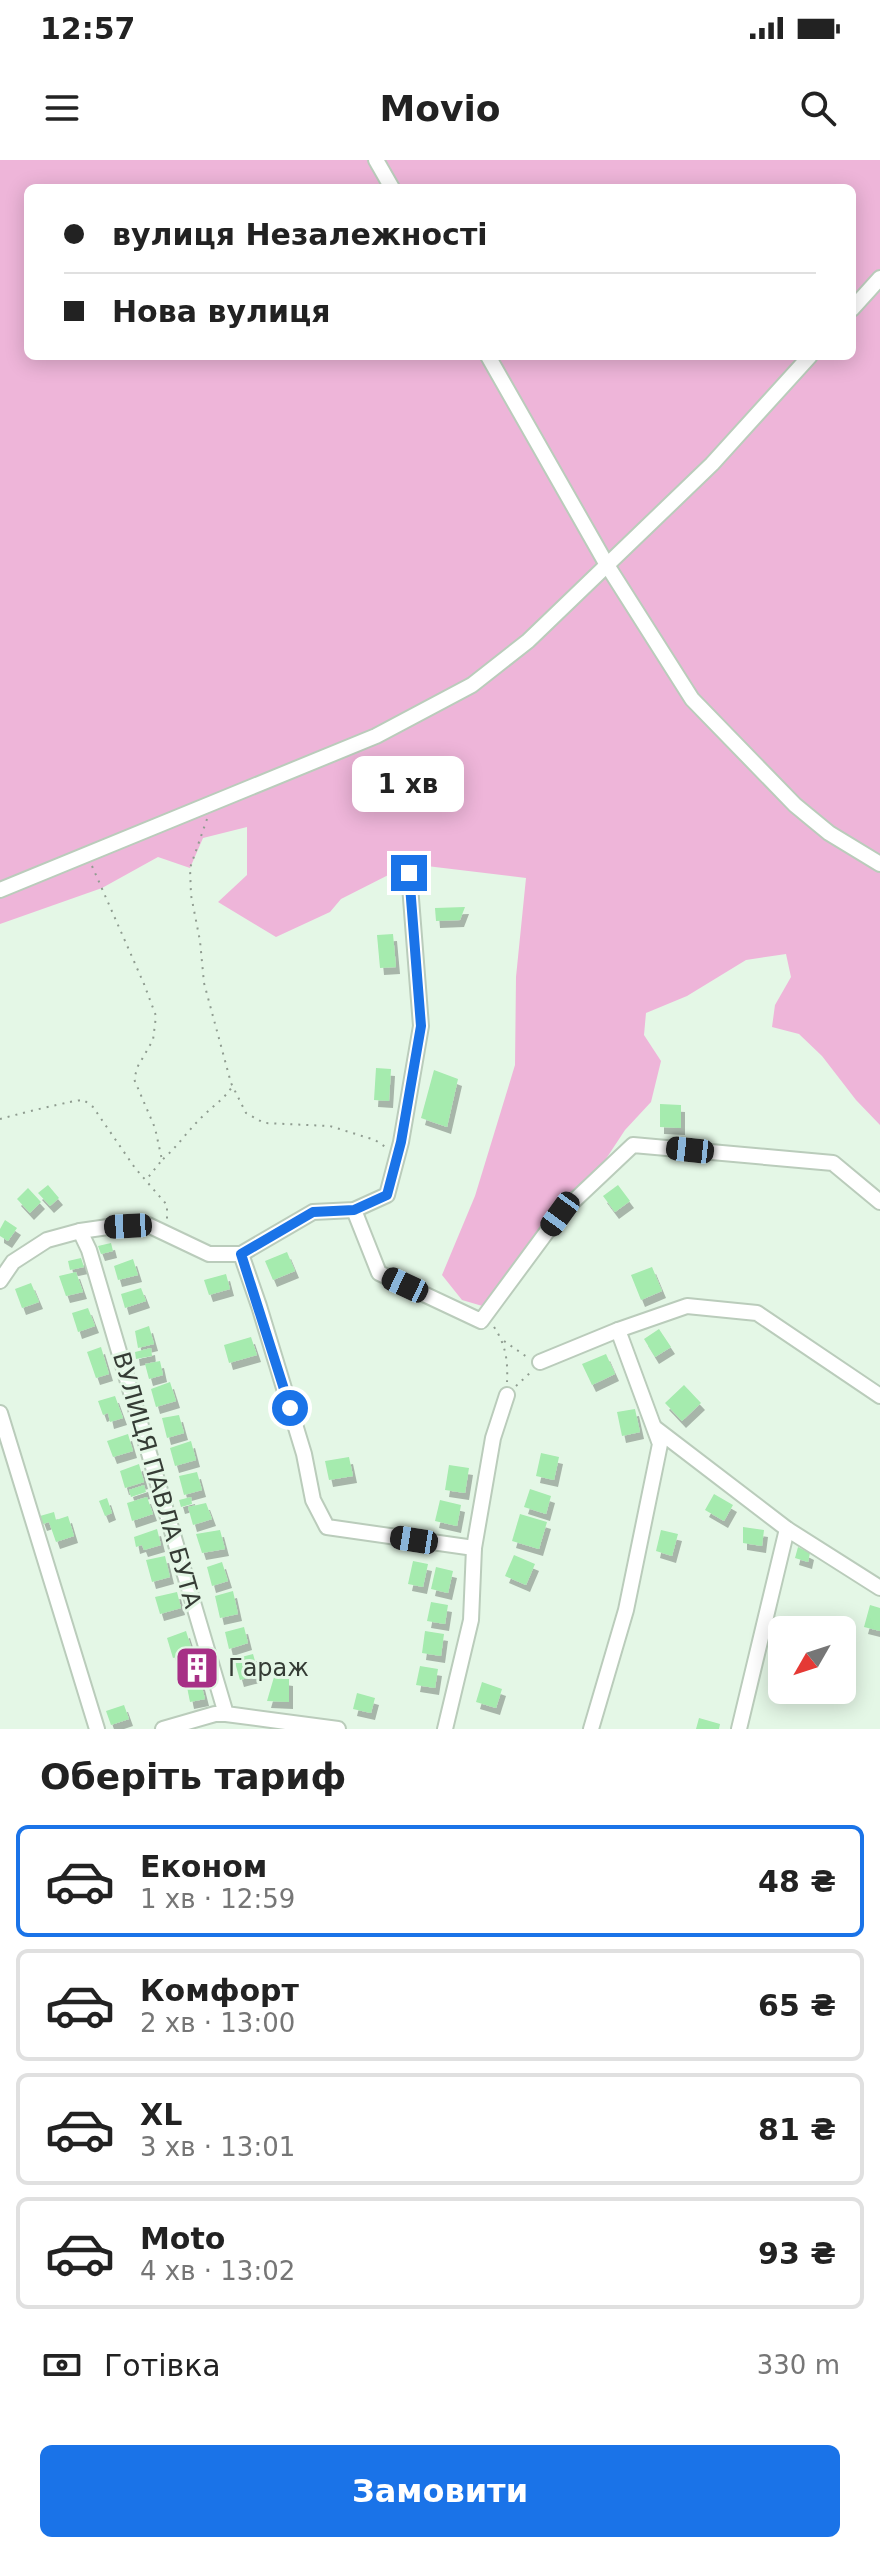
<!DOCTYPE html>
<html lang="uk">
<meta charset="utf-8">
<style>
:root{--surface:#fff;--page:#f6f6f6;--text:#222;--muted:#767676;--line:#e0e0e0;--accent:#1a73e8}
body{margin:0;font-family:"DejaVu Sans",sans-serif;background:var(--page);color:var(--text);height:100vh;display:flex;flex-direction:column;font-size:30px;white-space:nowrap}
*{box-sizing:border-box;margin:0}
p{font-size:26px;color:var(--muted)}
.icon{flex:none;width:44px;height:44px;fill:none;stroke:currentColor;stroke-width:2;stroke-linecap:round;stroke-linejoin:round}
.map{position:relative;height:1569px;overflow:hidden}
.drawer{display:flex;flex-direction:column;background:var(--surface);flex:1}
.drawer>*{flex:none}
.guide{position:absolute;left:24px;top:24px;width:832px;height:176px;border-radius:12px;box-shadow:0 4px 20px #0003;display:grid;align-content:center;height:176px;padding:0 40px;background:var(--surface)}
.needle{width:52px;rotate:231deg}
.tools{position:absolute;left:768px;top:1456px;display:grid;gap:16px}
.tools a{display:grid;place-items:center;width:88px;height:88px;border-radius:12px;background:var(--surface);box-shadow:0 4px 20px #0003;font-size:40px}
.end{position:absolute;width:36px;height:36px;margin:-18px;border:10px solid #1a73e8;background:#fff;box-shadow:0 0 0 4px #fff}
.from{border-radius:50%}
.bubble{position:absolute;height:56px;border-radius:12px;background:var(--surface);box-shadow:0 4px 20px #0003;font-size:26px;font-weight:800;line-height:56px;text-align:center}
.car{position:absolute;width:24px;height:48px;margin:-24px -12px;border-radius:10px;box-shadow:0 0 6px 2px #0007;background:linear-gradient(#222 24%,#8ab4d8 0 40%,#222 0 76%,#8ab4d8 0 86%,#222 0)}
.guide b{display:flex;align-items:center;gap:28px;height:76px;font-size:30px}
.guide b+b{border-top:2px solid var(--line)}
.guide i{width:20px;height:20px;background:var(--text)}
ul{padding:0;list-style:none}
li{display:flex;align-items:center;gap:24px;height:112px;margin:0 16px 12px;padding:0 24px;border:4px solid var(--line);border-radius:12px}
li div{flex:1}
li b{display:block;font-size:30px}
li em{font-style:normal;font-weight:800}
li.selected{border-color:var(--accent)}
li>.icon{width:72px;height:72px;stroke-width:1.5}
h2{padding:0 40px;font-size:36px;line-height:96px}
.pay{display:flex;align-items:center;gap:20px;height:88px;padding:0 40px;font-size:30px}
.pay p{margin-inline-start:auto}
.action{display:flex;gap:16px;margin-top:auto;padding:16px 40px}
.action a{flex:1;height:92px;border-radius:12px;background:var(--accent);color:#fff;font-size:32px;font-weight:800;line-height:92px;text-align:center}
.status{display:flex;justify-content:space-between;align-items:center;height:56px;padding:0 40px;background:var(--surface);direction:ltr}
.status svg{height:22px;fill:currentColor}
header{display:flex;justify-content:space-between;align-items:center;height:104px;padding:0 40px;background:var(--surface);font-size:36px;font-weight:800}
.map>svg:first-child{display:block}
.green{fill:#eeb5d9;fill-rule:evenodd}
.building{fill:#a5ebae;filter:url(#shadow)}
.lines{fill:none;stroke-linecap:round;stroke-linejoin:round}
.minor-casing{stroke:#baccbb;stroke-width:18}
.path{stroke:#8f9c90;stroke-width:2;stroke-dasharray:2 6;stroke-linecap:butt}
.minor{stroke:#fff;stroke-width:14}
.route{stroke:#1a73e8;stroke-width:10}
.labels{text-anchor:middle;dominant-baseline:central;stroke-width:6;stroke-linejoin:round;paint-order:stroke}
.street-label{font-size:24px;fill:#353c35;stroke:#e4f7e6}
.poi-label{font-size:24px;fill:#353c35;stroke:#e4f7e6;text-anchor:start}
</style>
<div class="status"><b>12:57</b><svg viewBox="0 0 49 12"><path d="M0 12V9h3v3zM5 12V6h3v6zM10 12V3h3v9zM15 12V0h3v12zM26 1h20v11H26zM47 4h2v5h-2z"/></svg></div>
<header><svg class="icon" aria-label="menu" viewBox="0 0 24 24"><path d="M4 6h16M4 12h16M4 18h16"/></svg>Movio<svg class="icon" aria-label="search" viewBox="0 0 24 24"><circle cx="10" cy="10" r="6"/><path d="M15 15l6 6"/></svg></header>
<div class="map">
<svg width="880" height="1569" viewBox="0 0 880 1569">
<defs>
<filter id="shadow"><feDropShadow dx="4" dy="7" stdDeviation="0" flood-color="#0004"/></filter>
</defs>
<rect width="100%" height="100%" fill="#e4f7e6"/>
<path class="green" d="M 0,0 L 880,0 L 880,965 L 856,940 L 822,896 L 799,874 L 772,867 L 775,845 L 791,817 L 786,794 L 746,800 L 687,836 L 646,853 L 644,875 L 661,901 L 651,942 L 625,970 L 598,1011 L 496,1150 L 462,1140 L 442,1115 L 475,1036 L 515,905 L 516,817 L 526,718 L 410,704 L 341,739 L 330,752 L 276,777 L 218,742 L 247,715 L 247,667 L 203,678 L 190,708 L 158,697 L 102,728 L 0,764 ZM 28,28 L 852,28 L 852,196 L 28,196 Z"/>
<g class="building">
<polygon points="465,747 460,760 436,761 435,748"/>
<polygon points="393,774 396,807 380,808 377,775"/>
<polygon points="376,908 391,909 389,941 374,940"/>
<polygon points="434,910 458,919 447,967 421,958"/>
<polygon points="660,944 681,945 681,968 660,967"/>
<polygon points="48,1025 59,1038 50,1046 38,1033"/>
<polygon points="618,1025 630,1041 615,1052 603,1036"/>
<polygon points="28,1028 41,1042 30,1053 17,1039"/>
<polygon points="5,1060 17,1068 8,1081 0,1076 0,1069"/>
<polygon points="111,1083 113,1091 101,1094 98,1086"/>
<polygon points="287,1092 295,1111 273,1120 265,1101"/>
<polygon points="81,1098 84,1107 70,1110 68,1101"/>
<polygon points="133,1099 138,1115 118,1120 114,1106"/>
<polygon points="652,1107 662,1131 641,1140 631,1115"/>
<polygon points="76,1112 83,1132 66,1136 59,1116"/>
<polygon points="226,1114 230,1129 209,1135 204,1120"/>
<polygon points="31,1123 39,1142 22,1148 15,1129"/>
<polygon points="141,1128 146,1141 125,1148 121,1134"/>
<polygon points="88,1148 95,1166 78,1172 72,1153"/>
<polygon points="149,1166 154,1184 138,1188 135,1171"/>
<polygon points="659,1169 671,1187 655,1197 644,1179"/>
<polygon points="251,1177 257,1195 229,1203 224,1185"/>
<polygon points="101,1187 109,1214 96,1218 87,1192"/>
<polygon points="151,1188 152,1196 136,1199 135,1192"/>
<polygon points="606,1194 615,1214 592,1225 582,1204"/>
<polygon points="160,1201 163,1215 149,1219 145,1204"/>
<polygon points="170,1222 176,1241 156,1247 151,1229"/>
<polygon points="684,1225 701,1243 682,1261 665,1243"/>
<polygon points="115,1236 123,1258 110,1262 108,1253 103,1255 98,1241"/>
<polygon points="635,1249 640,1272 622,1276 617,1252"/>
<polygon points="179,1255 184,1273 167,1278 162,1258"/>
<polygon points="128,1274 133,1291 113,1297 107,1281"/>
<polygon points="191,1281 196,1300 175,1306 170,1288"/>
<polygon points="541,1293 559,1297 554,1320 536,1316"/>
<polygon points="349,1297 353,1316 329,1320 325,1301"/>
<polygon points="139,1304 144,1322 125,1328 120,1311"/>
<polygon points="449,1305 469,1308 465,1333 445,1330"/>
<polygon points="197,1312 202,1330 184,1335 179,1316"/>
<polygon points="144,1325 146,1332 131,1337 129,1330"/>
<polygon points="530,1329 551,1336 546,1354 524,1347"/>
<polygon points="714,1334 733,1345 724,1361 705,1350"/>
<polygon points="147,1337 153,1354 132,1361 127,1343"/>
<polygon points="191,1337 192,1344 181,1347 179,1340"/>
<polygon points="107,1338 112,1353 105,1356 99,1341"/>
<polygon points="440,1340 461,1345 457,1366 435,1361"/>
<polygon points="206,1343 212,1359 193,1365 188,1347"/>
<polygon points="54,1352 56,1360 68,1356 74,1376 56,1382 49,1362 43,1364 40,1356"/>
<polygon points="520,1354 547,1362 539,1389 512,1381"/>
<polygon points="743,1367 764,1370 762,1386 743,1383"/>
<polygon points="157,1369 161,1385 144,1390 142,1385 136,1387 134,1377"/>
<polygon points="220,1370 225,1389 202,1393 196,1374"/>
<polygon points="661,1370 678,1374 672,1396 656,1391"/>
<polygon points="798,1387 810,1393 808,1402 795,1398"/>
<polygon points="514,1395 535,1404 526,1425 505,1416"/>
<polygon points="165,1396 170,1417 152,1422 146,1400"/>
<polygon points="413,1401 428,1404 423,1427 408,1424"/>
<polygon points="222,1402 228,1421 212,1426 207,1407"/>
<polygon points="436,1407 453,1411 448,1433 431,1429"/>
<polygon points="233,1431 238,1454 220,1458 215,1436"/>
<polygon points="177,1432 181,1448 160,1454 155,1437"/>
<polygon points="431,1442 448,1445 445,1464 427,1461"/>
<polygon points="870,1445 880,1448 880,1471 864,1467"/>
<polygon points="244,1467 248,1483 229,1489 225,1472"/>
<polygon points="186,1471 193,1493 173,1498 167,1478"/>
<polygon points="425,1471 444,1474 441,1496 422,1493"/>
<polygon points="253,1494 259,1515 240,1520 234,1499"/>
<polygon points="204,1501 206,1510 190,1514 187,1506"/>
<polygon points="420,1506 438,1509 435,1528 416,1525"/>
<polygon points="274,1517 289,1519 289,1542 267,1541"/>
<polygon points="200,1519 205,1539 190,1542 186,1522"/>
<polygon points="482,1522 502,1529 496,1548 476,1542"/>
<polygon points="357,1533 375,1538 371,1553 353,1549"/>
<polygon points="124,1545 129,1559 111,1565 106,1551"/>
<polygon points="699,1558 720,1564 719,1569 696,1569"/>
</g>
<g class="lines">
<g class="minor-casing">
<g id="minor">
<polyline points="376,0 392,28"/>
<polyline points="852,149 880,118"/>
<polyline points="488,196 607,405 692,539 795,645 829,673 880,704"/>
<polyline points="0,730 376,576 472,525 528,481 712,304 810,196"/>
<polyline points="354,1050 379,1113 481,1161 560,1054 633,985 833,1003 880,1042"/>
<polyline points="80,1071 89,1090 226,1554 338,1569"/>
<polyline points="241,1094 313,1052 354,1050 387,1035 401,982 421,866 409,713"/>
<polyline points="0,1121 13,1102 47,1080 80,1071 108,1067 148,1065 209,1094 241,1094 259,1146 304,1294 313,1340 327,1367 474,1388"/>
<polyline points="540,1202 618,1170 687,1146 757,1153 880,1236"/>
<polyline points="0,1253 97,1569"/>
<polyline points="655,1268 787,1369 880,1428"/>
<polyline points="163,1569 215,1554 226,1554"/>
<polyline points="445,1569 471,1460 474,1388 493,1278 507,1235"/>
<polyline points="591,1569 626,1450 660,1284 618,1170"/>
<polyline points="739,1569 787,1369"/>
</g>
</g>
<g class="path">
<polyline points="207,659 190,708 191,735 200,781 204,823 231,923 246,953 264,963 330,966 375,980 387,988"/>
<polyline points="92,706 144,824 156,856 153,880 138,906 134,919 155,968 162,1000 146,1020"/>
<path d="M 0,959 C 10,956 78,939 83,940 C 85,941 91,945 93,947 L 135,1008 L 167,1045 L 167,1061"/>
<path d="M 163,999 C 178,986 189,969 204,955 C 214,945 224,939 232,927"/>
<path d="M 494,1167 C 506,1185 508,1201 507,1222"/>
<polyline points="504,1181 527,1197"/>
<polyline points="516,1226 532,1211"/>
</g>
<use href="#minor" class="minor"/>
</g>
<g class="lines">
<polyline class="route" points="290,1248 241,1094 313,1052 354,1050 387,1035 401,982 421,866 409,713"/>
</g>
<defs>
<g id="building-square" transform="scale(2.3)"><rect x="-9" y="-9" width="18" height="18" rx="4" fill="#a73086" stroke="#e4f7e6"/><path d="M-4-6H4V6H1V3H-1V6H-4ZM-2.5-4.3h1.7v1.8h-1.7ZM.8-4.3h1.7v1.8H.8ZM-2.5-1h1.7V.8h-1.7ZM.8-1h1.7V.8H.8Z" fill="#fff"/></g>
</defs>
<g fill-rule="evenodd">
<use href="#building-square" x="197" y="1508"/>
</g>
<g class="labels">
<g class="street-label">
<text transform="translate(157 1320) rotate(74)">ВУЛИЦЯ ПАВЛА БУТА</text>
</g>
<g class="poi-label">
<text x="228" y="1508">Гараж</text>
</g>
</g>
</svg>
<div class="tools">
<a><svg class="needle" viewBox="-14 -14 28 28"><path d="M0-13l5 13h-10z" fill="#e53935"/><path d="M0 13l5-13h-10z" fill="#767676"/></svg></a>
</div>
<i class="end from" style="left:290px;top:1248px"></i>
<i class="end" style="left:409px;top:713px"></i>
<div class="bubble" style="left:352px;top:596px;width:112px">1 хв</div>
<i class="car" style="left:690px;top:990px;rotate:276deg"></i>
<i class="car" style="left:560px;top:1054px;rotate:216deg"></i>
<i class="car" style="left:128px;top:1066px;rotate:267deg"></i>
<i class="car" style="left:405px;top:1125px;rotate:295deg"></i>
<i class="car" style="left:414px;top:1380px;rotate:279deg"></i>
<div class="guide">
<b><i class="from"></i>вулиця Незалежності</b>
<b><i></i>Нова вулиця</b>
</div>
</div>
<section class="drawer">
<h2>Оберіть тариф</h2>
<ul>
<li class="selected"><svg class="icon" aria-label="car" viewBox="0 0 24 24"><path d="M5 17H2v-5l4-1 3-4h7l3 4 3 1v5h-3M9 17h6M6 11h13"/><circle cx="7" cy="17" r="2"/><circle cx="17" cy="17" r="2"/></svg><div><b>Економ</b><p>1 хв · 12:59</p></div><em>48 ₴</em></li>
<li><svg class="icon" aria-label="car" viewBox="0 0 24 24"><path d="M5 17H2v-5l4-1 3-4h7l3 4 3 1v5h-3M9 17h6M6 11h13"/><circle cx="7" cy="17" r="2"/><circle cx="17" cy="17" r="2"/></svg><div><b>Комфорт</b><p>2 хв · 13:00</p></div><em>65 ₴</em></li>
<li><svg class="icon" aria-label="car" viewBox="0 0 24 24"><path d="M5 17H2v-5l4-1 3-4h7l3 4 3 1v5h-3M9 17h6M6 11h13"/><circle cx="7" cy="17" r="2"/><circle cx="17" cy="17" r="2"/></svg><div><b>XL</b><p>3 хв · 13:01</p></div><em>81 ₴</em></li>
<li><svg class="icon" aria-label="car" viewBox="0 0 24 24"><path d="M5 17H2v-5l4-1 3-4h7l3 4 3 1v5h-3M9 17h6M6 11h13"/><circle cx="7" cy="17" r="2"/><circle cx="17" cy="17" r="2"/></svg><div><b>Moto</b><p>4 хв · 13:02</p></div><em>93 ₴</em></li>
</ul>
<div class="pay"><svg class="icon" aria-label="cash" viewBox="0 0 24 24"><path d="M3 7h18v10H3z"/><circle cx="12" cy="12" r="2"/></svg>Готівка<p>330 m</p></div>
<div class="action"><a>Замовити</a></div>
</section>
